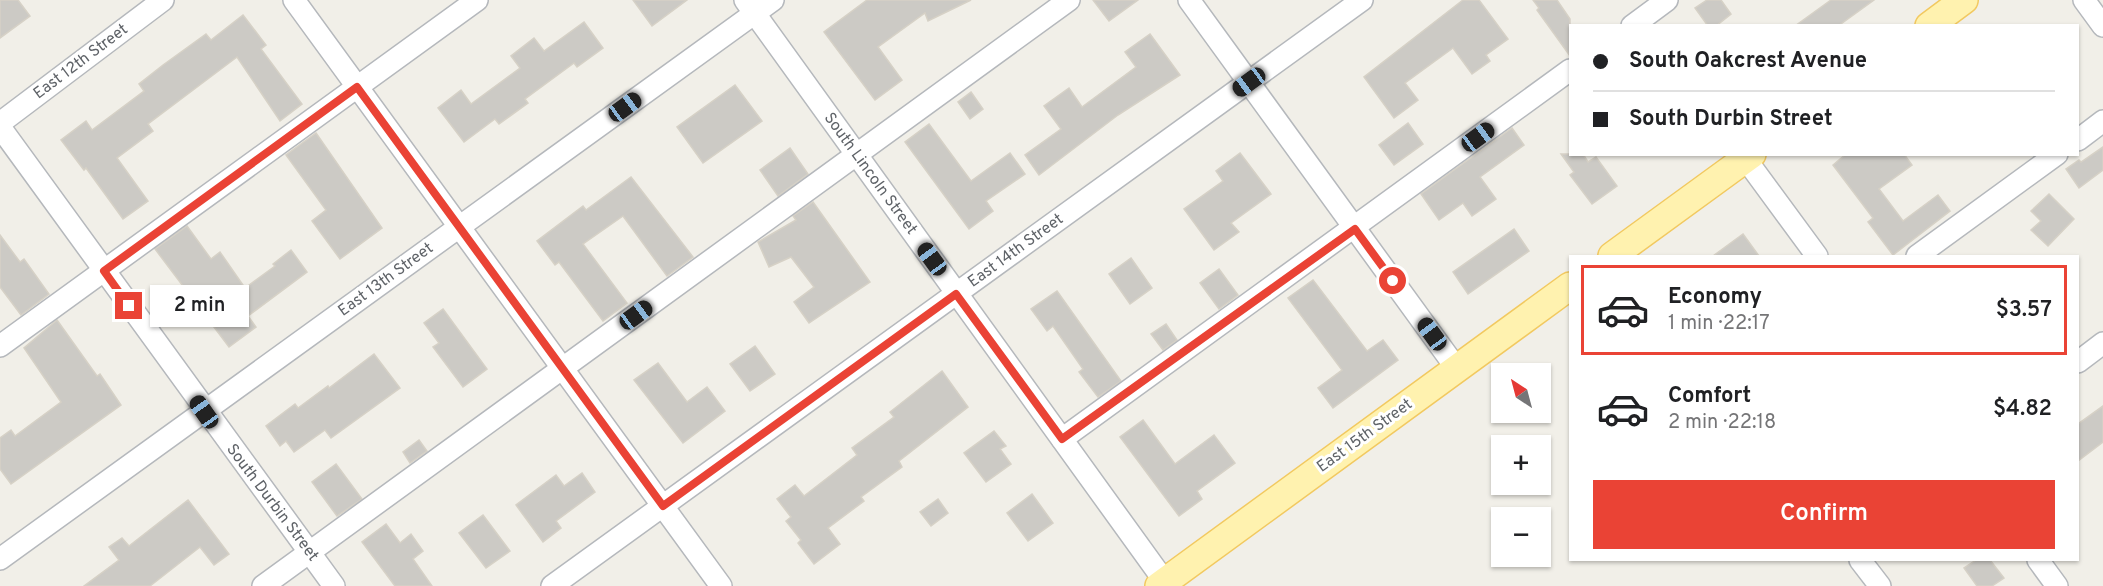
<!DOCTYPE html>
<meta charset="utf-8">
<style>
:root{--surface:#fff;--page:#f2f2f2;--text:#202124;--muted:#757577;--line:#e0e0e0;--accent:#ea4335}
body{margin:0;font-family:Overpass,sans-serif;background:var(--page);color:var(--text);height:100vh;display:flex;flex-direction:column;font-size:22px;white-space:nowrap}
*{box-sizing:border-box;margin:0}
p{font-size:20px;color:var(--muted)}
.icon{flex:none;width:33px;height:33px;fill:none;stroke:currentColor;stroke-width:2;stroke-linecap:round;stroke-linejoin:round}
.map{position:relative;flex:1;overflow:hidden}
.side{position:absolute;left:1569px;top:255px;width:510px;height:306px;display:flex;flex-direction:column;background:var(--surface);border-radius:0px;box-shadow:0 2px 4px #0004}
.side>*{flex:none}
.banner{position:absolute;left:1569px;top:24px;width:510px;height:132px;border-radius:0px;box-shadow:0 2px 4px #0004;display:grid;align-content:center;height:132px;padding:0 24px;background:var(--surface)}
.needle{width:39px;rotate:324deg}
.tools{position:absolute;left:1491px;top:363px;display:grid;gap:12px}
.tools a{display:grid;place-items:center;width:60px;height:60px;border-radius:0px;background:var(--surface);box-shadow:0 2px 4px #0004;font-size:30px}
.end{position:absolute;width:27px;height:27px;margin:-14px;border:8px solid #ea4335;background:#fff;box-shadow:0 0 0 3px #fff}
.from{border-radius:50%}
.bubble{position:absolute;height:42px;border-radius:0px;background:var(--surface);box-shadow:0 2px 4px #0004;font-size:20px;font-weight:600;line-height:42px;text-align:center}
.car{position:absolute;width:18px;height:36px;margin:-18px -9px;border-radius:8px;box-shadow:0 0 4px 2px #0007;background:linear-gradient(#222 24%,#8ab4d8 0 40%,#222 0 76%,#8ab4d8 0 86%,#222 0)}
.banner b{display:flex;align-items:center;gap:21px;height:57px;font-size:22px}
.banner b+b{border-top:2px solid var(--line)}
.banner i{width:15px;height:15px;background:var(--text)}
ul{padding:10px 0 0;list-style:none}
li{display:flex;align-items:center;gap:18px;height:90px;margin:0 12px 9px;padding:0 12px;border:3px solid transparent;border-radius:0px}
li div{flex:1}
li b{display:block;font-size:22px}
li em{font-style:normal;font-weight:600}
li.active{border-color:var(--accent)}
li>.icon{width:54px;height:54px;stroke-width:1.5}
.cta{display:flex;gap:12px;margin-top:auto;padding:12px 24px}
.cta a{flex:1;height:69px;border-radius:0px;background:var(--accent);color:#fff;font-size:24px;font-weight:600;line-height:69px;text-align:center}
.map>svg:first-child{display:block}
.building{fill:#cccac5;stroke:#d6d1c6;stroke-width:1.5}
.lines{fill:none;stroke-linecap:round;stroke-linejoin:round}
.minor-casing{stroke:#b5b8bc;stroke-width:24}
.major-casing{stroke:#f2c960;stroke-width:30}
.minor{stroke:#fff;stroke-width:21}
.major{stroke:#fff2af;stroke-width:27}
.route{stroke:#ea4335;stroke-width:8}
.labels{text-anchor:middle;dominant-baseline:central;stroke-width:6;stroke-linejoin:round;paint-order:stroke}
.street-label{font-size:16px;fill:#5f6368;stroke:#fff}
</style>
<div class="map">
<svg width="2103" height="586" viewBox="0 0 2103 586">
<rect width="100%" height="100%" fill="#f1efe8"/>
<g class="building">
<polygon points="0,0 18,0 30,16 0,38"/>
<polygon points="633,0 687,0 652,26"/>
<polygon points="867,0 971,0 928,21 925,13 878,47 902,80 875,100 824,32"/>
<polygon points="1093,0 1138,0 1109,21"/>
<polygon points="1463,0 1479,0 1508,39 1486,55 1490,61 1472,74 1453,48 1405,83 1418,100 1394,118 1364,77"/>
<polygon points="1533,0 1557,0 1570,19 1570,56 1537,10 1539,8"/>
<polygon points="1707,0 1721,0 1731,14 1716,26 1708,26 1695,8"/>
<polygon points="1831,0 1874,0 1838,26 1795,26"/>
<polygon points="243,15 266,45 261,49 302,104 280,121 237,57 148,124 153,131 117,158 148,201 123,219 86,168 84,170 61,140 86,121 92,130 144,91 139,84 163,65 206,34 211,40"/>
<polygon points="584,22 603,48 577,67 574,63 525,99 528,103 499,124 495,119 464,142 438,108 461,90 471,104 520,68 511,56 534,38 544,51"/>
<polygon points="1150,34 1180,75 1118,115 1039,175 1025,155 1061,129 1044,106 1069,88 1082,107 1136,67 1125,52"/>
<polygon points="735,85 762,121 703,163 677,127"/>
<polygon points="971,92 983,109 970,119 958,102"/>
<polygon points="1408,123 1423,144 1394,165 1379,145"/>
<polygon points="929,124 971,181 1010,153 1025,174 986,201 993,211 969,229 905,142"/>
<polygon points="1512,128 1524,145 1480,177 1496,199 1472,216 1463,203 1439,220 1421,194"/>
<polygon points="316,133 382,228 340,259 312,221 326,210 286,155"/>
<polygon points="2103,147 2103,170 2079,188 2066,169 2079,160 2081,162"/>
<polygon points="790,148 808,174 778,196 760,170"/>
<polygon points="1240,153 1271,194 1231,223 1239,232 1214,250 1184,209 1223,181 1216,171"/>
<polygon points="1561,154 1583,154 1588,162 1596,157 1617,186 1592,204 1570,175 1574,172"/>
<polygon points="1846,154 1904,154 1912,165 1879,189 1903,221 1938,195 1950,211 1893,255 1868,222 1873,218 1833,165"/>
<polygon points="631,177 693,257 667,276 623,216 583,244 627,303 603,321 559,262 555,265 537,241 583,206 586,210"/>
<polygon points="2049,194 2074,219 2048,246 2031,230 2041,221 2031,211"/>
<polygon points="813,202 870,282 809,323 794,302 814,287 791,257 769,267 758,242 796,220 793,216"/>
<polygon points="187,226 211,259 220,252 245,288 275,266 273,264 291,250 307,272 248,316 256,327 229,347 155,249"/>
<polygon points="1514,229 1529,251 1468,294 1453,272"/>
<polygon points="1743,234 1759,256 1713,256"/>
<polygon points="0,235 20,262 24,259 49,294 21,315 0,287"/>
<polygon points="1131,258 1152,288 1130,304 1109,274"/>
<polygon points="1219,269 1238,295 1219,309 1200,283"/>
<polygon points="1313,280 1367,351 1383,340 1398,360 1333,408 1318,388 1342,370 1288,298"/>
<polygon points="1057,291 1121,381 1098,397 1079,372 1083,369 1053,326 1047,331 1031,309"/>
<polygon points="443,309 487,369 463,387 433,347 439,343 424,323"/>
<polygon points="57,320 97,376 100,374 121,405 11,484 0,469 0,438 11,430 15,436 61,402 24,348"/>
<polygon points="1166,324 1177,340 1163,350 1151,334"/>
<polygon points="755,346 775,374 750,391 730,364"/>
<polygon points="374,354 400,388 331,438 325,430 294,452 286,441 280,446 266,426 295,404 298,408 328,386 329,388"/>
<polygon points="658,363 687,402 707,387 725,411 683,443 634,380"/>
<polygon points="942,371 968,407 899,461 902,467 861,497 864,501 828,528 840,544 814,564 798,543 801,540 786,521 791,517 777,499 795,485 804,496 857,455 852,448 894,417 890,412"/>
<polygon points="2103,406 2103,442 2078,461 2078,424"/>
<polygon points="1143,420 1175,464 1214,435 1235,463 1197,491 1202,499 1179,516 1120,437"/>
<polygon points="994,431 1006,446 1000,449 1011,464 986,482 964,453"/>
<polygon points="419,440 427,451 410,463 403,452"/>
<polygon points="336,464 362,499 337,516 312,482"/>
<polygon points="582,473 595,492 556,521 561,528 543,542 516,505 556,475 564,486"/>
<polygon points="1032,494 1053,523 1028,541 1007,513"/>
<polygon points="938,499 948,513 931,526 920,512"/>
<polygon points="188,500 229,554 214,565 200,547 150,586 84,586 119,560 109,547 122,538 129,546"/>
<polygon points="483,515 510,551 486,568 459,533"/>
<polygon points="386,524 400,543 411,534 423,551 413,559 432,586 395,586 362,542"/>
<polygon points="1976,560 1990,560 2004,578 1992,586 1977,586 1964,568"/>
</g>
<g class="lines">
<g class="minor-casing">
<g id="minor">
<polyline points="294,0 721,586"/>
<polyline points="745,0 1165,582"/>
<polyline points="1189,0 1457,369"/>
<polyline points="2084,0 2103,26"/>
<polyline points="1632,26 1667,0"/>
<polyline points="0,123 163,0"/>
<polyline points="0,127 334,586"/>
<polyline points="2078,140 2103,121"/>
<polyline points="1742,154 1817,256"/>
<polyline points="1917,256 2057,154"/>
<polyline points="0,346 477,0"/>
<polyline points="2078,362 2103,343"/>
<polyline points="1062,439 1570,70"/>
<polyline points="0,559 773,0"/>
<polyline points="1860,560 1880,586"/>
<polyline points="2038,560 2057,586"/>
<polyline points="263,586 1069,0"/>
<polyline points="552,586 1362,0"/>
</g>
</g>
<g class="major-casing">
<g id="major">
<polyline points="1929,26 1964,0"/>
<polyline points="1612,256 1752,154"/>
<polyline points="1159,586 1570,286"/>
</g>
</g>
<use href="#minor" class="minor"/>
<use href="#major" class="major"/>
</g>
<g class="lines">
<polyline class="route" points="129,306 104,271 357,87 663,506 956,294 1062,439 1355,229 1393,281"/>
</g>
<g class="labels">
<g class="street-label">
<text transform="translate(81 62) rotate(-37)">East 12th Street</text>
<text transform="translate(870 174) rotate(54)">South Lincoln Street</text>
<text transform="translate(1016 251) rotate(-36)">East 14th Street</text>
<text transform="translate(386 280) rotate(-36)">East 13th Street</text>
<text transform="translate(1365 436) rotate(-36)">East 15th Street</text>
<text transform="translate(272 503) rotate(53)">South Durbin Street</text>
</g>
</g>
</svg>
<div class="tools">
<a><svg class="needle" viewBox="-14 -14 28 28"><path d="M0-13l5 13h-10z" fill="#e53935"/><path d="M0 13l5-13h-10z" fill="#757577"/></svg></a>
<a>+</a>
<a>−</a>
</div>
<i class="end from" style="left:1393px;top:281px"></i>
<i class="end" style="left:129px;top:306px"></i>
<div class="bubble" style="left:150px;top:285px;width:99px">2 min</div>
<i class="car" style="left:1249px;top:82px;rotate:234deg"></i>
<i class="car" style="left:625px;top:107px;rotate:54deg"></i>
<i class="car" style="left:1478px;top:137px;rotate:54deg"></i>
<i class="car" style="left:932px;top:259px;rotate:324deg"></i>
<i class="car" style="left:636px;top:315px;rotate:54deg"></i>
<i class="car" style="left:1432px;top:334px;rotate:324deg"></i>
<i class="car" style="left:204px;top:412px;rotate:325deg"></i>
<div class="banner">
<b><i class="from"></i>South Oakcrest Avenue</b>
<b><i></i>South Durbin Street</b>
</div>
<section class="side">
<ul>
<li class="active"><svg class="icon" aria-label="car" viewBox="0 0 24 24"><path d="M5 17H2v-5l4-1 3-4h7l3 4 3 1v5h-3M9 17h6M6 11h13"/><circle cx="7" cy="17" r="2"/><circle cx="17" cy="17" r="2"/></svg><div><b>Economy</b><p>1 min · 22:17</p></div><em>$3.57</em></li>
<li><svg class="icon" aria-label="car" viewBox="0 0 24 24"><path d="M5 17H2v-5l4-1 3-4h7l3 4 3 1v5h-3M9 17h6M6 11h13"/><circle cx="7" cy="17" r="2"/><circle cx="17" cy="17" r="2"/></svg><div><b>Comfort</b><p>2 min · 22:18</p></div><em>$4.82</em></li>
</ul>
<div class="cta"><a>Confirm</a></div>
</section>
</div>
